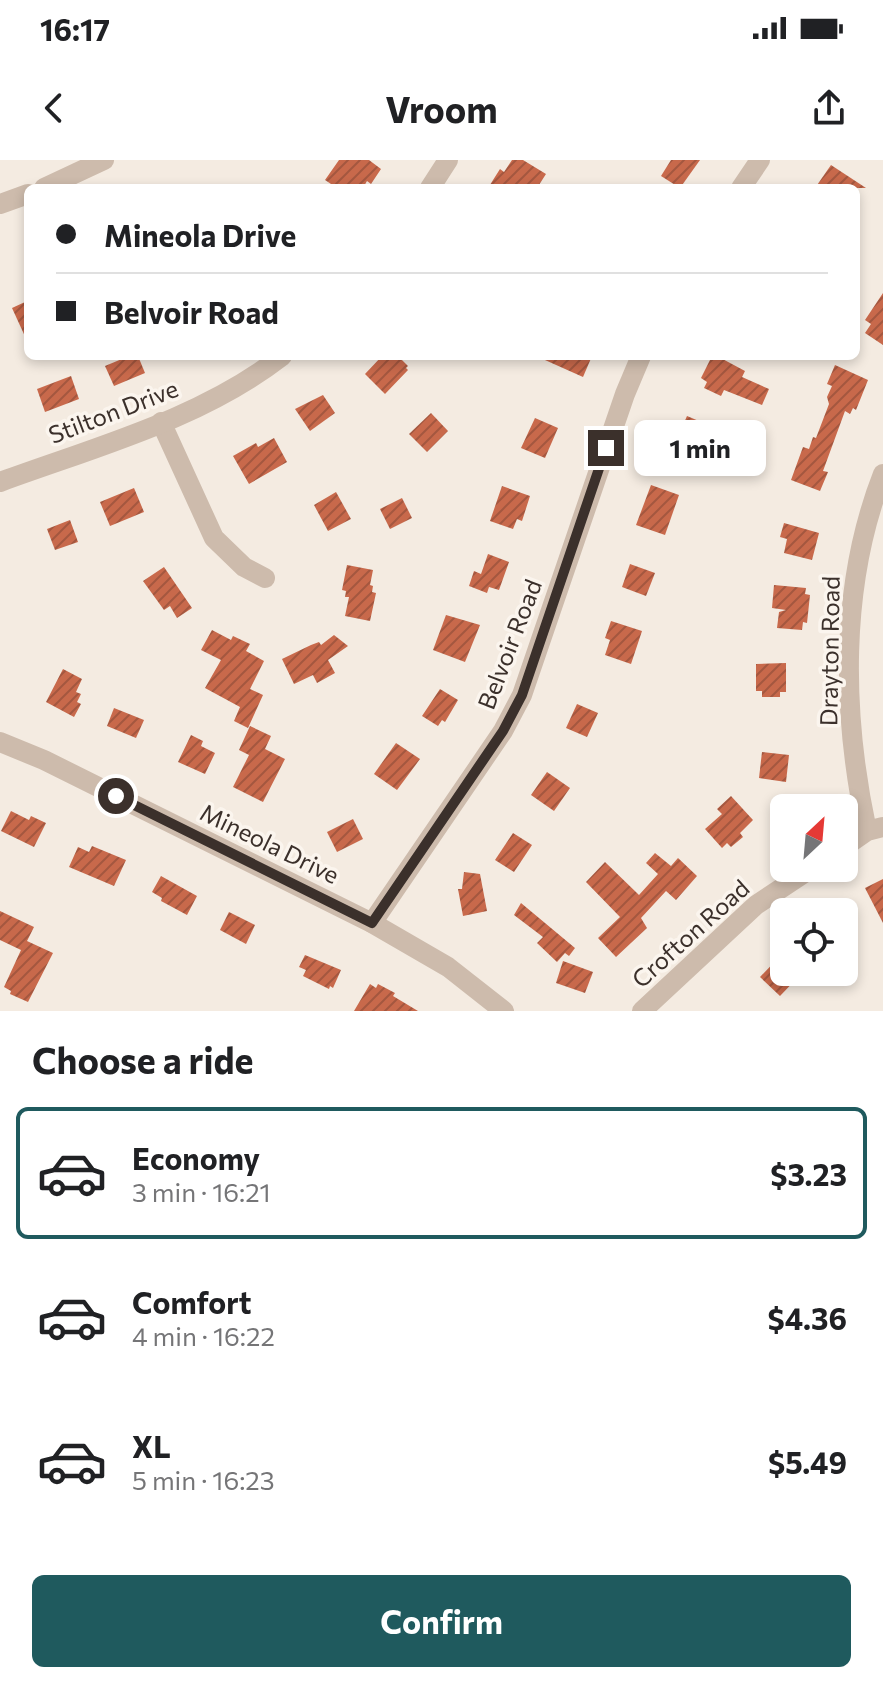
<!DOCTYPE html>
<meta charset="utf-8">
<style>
:root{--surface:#fff;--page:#f2f2f2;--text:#202124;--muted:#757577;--line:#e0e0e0;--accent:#1f5a5e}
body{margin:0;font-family:Commissioner,sans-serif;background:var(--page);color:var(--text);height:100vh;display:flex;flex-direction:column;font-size:30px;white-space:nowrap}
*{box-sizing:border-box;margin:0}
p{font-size:26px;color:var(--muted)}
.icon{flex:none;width:44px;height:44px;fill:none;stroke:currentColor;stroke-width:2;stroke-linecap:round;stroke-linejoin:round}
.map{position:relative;height:851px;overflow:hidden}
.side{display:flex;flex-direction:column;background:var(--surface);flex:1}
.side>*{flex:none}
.banner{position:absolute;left:24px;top:24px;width:836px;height:176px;border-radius:12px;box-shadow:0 4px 12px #0003;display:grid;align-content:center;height:176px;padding:0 32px;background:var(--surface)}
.needle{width:52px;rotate:26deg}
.tools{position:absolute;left:770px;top:634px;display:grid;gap:16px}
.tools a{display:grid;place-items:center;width:88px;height:88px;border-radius:12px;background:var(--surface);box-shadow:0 4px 12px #0003;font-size:40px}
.end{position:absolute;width:36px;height:36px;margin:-18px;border:10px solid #3b302b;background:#fff;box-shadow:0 0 0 4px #fff}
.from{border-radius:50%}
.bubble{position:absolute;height:56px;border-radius:12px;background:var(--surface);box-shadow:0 4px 12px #0003;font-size:26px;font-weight:700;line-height:56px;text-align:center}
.banner b{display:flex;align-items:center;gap:28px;height:76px;font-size:30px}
.banner b+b{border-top:2px solid var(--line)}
.banner i{width:20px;height:20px;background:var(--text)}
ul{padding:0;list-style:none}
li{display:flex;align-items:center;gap:24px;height:132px;margin:0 16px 12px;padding:0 16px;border:4px solid transparent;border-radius:12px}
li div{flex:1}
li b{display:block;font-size:30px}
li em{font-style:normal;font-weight:700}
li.on{border-color:var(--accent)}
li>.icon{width:72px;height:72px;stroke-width:1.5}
h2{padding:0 32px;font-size:36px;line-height:96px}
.cta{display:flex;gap:16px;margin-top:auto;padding:16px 32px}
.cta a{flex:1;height:92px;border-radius:12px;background:var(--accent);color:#fff;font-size:32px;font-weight:700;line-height:92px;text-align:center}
.status{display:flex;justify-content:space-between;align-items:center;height:56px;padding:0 40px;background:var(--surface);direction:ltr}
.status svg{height:22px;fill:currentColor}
header{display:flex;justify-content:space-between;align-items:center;height:104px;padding:0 32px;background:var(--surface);font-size:36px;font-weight:700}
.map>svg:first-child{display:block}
.building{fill:url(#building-hatch)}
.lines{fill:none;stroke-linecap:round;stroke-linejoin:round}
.minor{stroke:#cdbbac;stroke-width:20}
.route{stroke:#3b302b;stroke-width:10}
.labels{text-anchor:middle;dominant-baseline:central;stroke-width:7;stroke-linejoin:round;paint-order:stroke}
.street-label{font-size:24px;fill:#3b302b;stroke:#fbf5ee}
</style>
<div class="status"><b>16:17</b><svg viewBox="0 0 49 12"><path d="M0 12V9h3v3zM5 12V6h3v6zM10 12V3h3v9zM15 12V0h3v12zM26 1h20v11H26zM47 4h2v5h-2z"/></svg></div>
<header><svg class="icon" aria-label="back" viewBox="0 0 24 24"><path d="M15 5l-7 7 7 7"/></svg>Vroom<svg class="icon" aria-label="share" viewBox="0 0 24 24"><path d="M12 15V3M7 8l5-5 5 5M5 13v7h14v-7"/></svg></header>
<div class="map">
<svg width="883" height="851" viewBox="0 0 883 851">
<defs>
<pattern id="building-hatch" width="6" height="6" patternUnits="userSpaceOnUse" patternTransform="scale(2)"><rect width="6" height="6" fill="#c8694b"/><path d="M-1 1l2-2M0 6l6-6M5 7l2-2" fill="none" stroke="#a4573f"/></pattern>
</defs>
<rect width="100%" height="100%" fill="#f4ebe1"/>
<g class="building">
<polygon points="339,0 369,0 381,9 371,24 367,21 363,28 337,28 325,20"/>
<polygon points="512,0 523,0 546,14 537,28 488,28 500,9 504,12"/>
<polygon points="671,0 700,0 680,28 661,16"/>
<polygon points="831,5 866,28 815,28"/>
<polygon points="883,133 883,185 865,173 871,164 865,160"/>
<polygon points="25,142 28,150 28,183 12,148"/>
<polygon points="129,196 138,196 145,213 114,226 105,206"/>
<polygon points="382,196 398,196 408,206 406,208 408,210 385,234 365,214"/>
<polygon points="536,196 592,196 583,217"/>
<polygon points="712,196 717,196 745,211 742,217 769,229 762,245 724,230 721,236 704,228 707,222 701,218"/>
<polygon points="835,205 868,220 856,250 853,248 850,254 845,251 823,311 828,312 820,331 791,320 803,287 809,289 813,277 816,278 829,244 827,237 832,226 827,224"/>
<polygon points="71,216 79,239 45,252 37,229"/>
<polygon points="323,235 335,253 310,271 295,249"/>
<polygon points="431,253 448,271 427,292 409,274"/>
<polygon points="687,256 706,264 688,307 684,304 683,307 665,297 676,272 679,274"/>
<polygon points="535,258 558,268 545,298 521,288"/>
<polygon points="274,278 287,302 249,324 233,296 256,283 258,287"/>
<polygon points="651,325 679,335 665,375 636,365"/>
<polygon points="502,326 530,336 522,361 517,359 513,369 490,361"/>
<polygon points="134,328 144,352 110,366 100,342"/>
<polygon points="336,332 351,359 328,371 314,345"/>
<polygon points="402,338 412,358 390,369 380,349"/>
<polygon points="70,360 78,382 55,390 47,369"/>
<polygon points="784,363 819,373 812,400 784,393 787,379 780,377"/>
<polygon points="488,394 509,402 499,430 489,427 487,433 469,426 474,411 481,414"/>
<polygon points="630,404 655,413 646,436 622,427"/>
<polygon points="347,405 373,410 370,425 373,426 372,432 376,433 370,461 345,456 349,437 345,437 346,431 342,430"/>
<polygon points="164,407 192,448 177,458 170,446 164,450 143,421"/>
<polygon points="774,425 806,428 805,434 810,435 807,463 803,462 802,470 777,468 779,452 786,450 772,448"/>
<polygon points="446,455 480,465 465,502 433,490"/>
<polygon points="611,461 642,471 631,504 605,495 610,480 605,478"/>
<polygon points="212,470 231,480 233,476 250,484 246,491 264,501 250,529 263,535 248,568 234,561 240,547 205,528 221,500 201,490"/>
<polygon points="334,475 348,486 328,500 335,513 317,523 313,515 294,524 282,499 311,485 319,482 321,485"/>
<polygon points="786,503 786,532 780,532 780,537 762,537 762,531 756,531 756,504"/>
<polygon points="63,509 82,519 76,532 81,534 77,542 81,544 74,557 46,542"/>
<polygon points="440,529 458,540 445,562 442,560 438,566 422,556"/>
<polygon points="577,544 598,553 587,577 566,568"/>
<polygon points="114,548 144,560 136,578 107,566"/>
<polygon points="250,566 271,576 265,589 285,599 263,642 233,627 249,595 239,590"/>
<polygon points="191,575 203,581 201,586 215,593 205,614 178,602"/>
<polygon points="396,583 420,599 397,630 374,614"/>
<polygon points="762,592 789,595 786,622 759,618"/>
<polygon points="547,612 570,628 554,651 531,635"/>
<polygon points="731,636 753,660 740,673 743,677 731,687 727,683 722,688 705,669 722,654 717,649"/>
<polygon points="11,651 29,660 31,656 46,663 34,687 1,671"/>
<polygon points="353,659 363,679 337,692 327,672"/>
<polygon points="513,673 532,685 514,712 495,700"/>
<polygon points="92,686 126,700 114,726 69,707 78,687 89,692"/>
<polygon points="655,693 671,706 678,698 697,716 676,740 666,731 641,758 647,768 616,797 598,778 620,757 586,722 605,702 639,735 658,714 646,703"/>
<polygon points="464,712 480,714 487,751 463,756 458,729 462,729"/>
<polygon points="161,716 197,736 187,755 161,741 162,738 152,732"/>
<polygon points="883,719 883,763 865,728"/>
<polygon points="521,743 575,788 569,796 565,793 557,802 537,783 543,777 514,755"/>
<polygon points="0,751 34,767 27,781 53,793 28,842 10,834 11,831 4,827 21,790 0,780"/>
<polygon points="229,752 255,765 246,784 220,770"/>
<polygon points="784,792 784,812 803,812 780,836 760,817"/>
<polygon points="305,795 341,810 333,828 330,826 329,829 303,816 306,810 299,807"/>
<polygon points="563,801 593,812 585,833 556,823"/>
<polygon points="370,824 376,828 378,824 395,833 393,836 418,851 354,851"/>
</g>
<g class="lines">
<g class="minor">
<polyline points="44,28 104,0"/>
<polyline points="430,28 448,0"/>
<polyline points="741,28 760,0"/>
<polyline points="0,44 28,34"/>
<polyline points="161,262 214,378 244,407 265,418"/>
<path d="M 0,322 C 95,287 201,259 282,196"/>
<polyline points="0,582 44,600 372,763 448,807 504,851"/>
<path d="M 867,671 C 842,555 839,426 883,314"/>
<polyline points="844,687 867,671 883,667"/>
<polyline points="372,763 503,571 522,535 625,234 641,196"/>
<polyline points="642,851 756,745 812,708"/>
</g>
</g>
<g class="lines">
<polyline class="route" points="116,636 372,763 503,571 522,535 606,288"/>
</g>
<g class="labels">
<g class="street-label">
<text transform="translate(113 251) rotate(-21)">Stilton Drive</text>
<text transform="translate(509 484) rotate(-69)">Belvoir Road</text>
<text transform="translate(829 491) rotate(-89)">Drayton Road</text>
<text transform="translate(270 683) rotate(26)">Mineola Drive</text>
<text transform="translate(690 773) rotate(-42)">Crofton Road</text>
</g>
</g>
</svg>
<div class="tools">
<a><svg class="needle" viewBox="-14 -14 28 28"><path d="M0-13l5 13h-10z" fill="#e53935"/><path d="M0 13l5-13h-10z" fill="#757577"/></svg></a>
<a><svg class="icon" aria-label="locate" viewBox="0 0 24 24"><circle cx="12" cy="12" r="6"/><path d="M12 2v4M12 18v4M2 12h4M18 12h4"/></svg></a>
</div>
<i class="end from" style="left:116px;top:636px"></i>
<i class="end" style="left:606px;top:288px"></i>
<div class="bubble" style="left:634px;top:260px;width:132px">1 min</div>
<div class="banner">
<b><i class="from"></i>Mineola Drive</b>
<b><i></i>Belvoir Road</b>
</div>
</div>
<section class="side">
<h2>Choose a ride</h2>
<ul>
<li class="on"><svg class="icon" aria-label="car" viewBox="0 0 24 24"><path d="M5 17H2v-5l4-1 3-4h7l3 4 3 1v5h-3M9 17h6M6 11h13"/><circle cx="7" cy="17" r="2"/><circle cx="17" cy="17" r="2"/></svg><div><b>Economy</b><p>3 min · 16:21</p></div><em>$3.23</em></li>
<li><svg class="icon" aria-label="car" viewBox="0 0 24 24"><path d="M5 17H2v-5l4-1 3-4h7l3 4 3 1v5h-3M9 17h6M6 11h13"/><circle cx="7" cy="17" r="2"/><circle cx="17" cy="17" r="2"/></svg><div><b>Comfort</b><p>4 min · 16:22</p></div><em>$4.36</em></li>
<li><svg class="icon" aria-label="car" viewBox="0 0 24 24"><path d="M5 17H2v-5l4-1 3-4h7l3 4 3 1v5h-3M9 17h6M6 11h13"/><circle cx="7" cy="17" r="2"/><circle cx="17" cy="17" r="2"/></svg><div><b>XL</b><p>5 min · 16:23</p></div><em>$5.49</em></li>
</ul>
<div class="cta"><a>Confirm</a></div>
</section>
